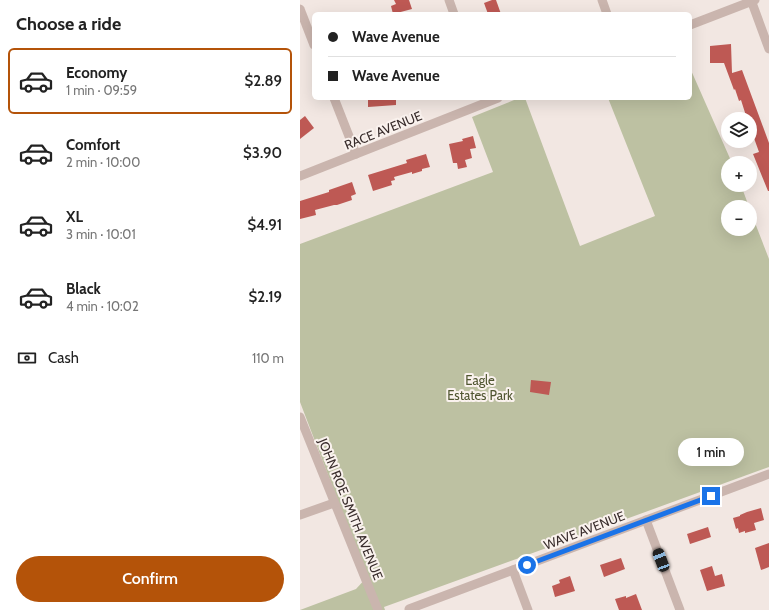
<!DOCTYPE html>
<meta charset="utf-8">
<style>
:root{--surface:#fff;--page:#f2f2f2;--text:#222;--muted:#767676;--line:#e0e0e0;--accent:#b45309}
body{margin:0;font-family:Cabin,sans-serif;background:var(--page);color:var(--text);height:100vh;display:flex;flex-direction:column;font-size:15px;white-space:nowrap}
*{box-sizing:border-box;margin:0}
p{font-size:13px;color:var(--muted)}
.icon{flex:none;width:22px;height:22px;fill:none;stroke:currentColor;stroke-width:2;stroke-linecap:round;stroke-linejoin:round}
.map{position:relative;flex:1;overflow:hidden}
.details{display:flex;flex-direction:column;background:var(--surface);width:300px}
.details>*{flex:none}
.guide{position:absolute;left:12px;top:12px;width:380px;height:88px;border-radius:6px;box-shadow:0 4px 16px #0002;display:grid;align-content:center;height:88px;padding:0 16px;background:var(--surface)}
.tools{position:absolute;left:421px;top:112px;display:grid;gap:8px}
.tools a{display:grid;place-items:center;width:36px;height:36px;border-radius:50%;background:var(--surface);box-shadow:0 4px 16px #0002;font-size:20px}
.end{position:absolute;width:18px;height:18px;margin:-9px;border:5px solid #1a73e8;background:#fff;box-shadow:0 0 0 2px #fff}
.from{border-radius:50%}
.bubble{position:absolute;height:28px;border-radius:14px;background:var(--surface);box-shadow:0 4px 16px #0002;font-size:13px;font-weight:600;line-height:28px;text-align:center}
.car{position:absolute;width:12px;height:24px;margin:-12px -6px;border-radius:5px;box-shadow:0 0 3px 1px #0007;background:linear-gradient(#222 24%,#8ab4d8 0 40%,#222 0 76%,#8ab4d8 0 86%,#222 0)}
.guide b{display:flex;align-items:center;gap:14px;height:38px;font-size:15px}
.guide b+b{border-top:1px solid var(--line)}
.guide i{width:10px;height:10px;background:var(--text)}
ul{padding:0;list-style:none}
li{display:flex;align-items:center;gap:12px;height:66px;margin:0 8px 6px;padding:0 8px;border:2px solid transparent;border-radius:6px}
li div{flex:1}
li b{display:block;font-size:15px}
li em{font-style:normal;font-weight:600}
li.active{border-color:var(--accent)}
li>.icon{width:36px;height:36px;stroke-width:1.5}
h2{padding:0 16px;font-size:18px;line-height:48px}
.pay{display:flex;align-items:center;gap:10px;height:44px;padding:0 16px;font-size:15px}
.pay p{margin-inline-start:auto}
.button{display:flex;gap:8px;margin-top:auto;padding:8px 16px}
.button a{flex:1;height:46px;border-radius:24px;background:var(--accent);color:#fff;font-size:16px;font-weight:600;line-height:46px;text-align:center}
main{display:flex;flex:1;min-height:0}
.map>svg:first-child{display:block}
.green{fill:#bdc1a2}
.building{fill:#be5954}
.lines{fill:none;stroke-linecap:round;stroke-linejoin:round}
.minor{stroke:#cab5ae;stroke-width:9}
.route{stroke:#1a73e8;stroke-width:5}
.labels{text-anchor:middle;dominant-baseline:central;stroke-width:4;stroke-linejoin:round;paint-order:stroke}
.street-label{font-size:13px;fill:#392d2c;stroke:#faf2ee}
.park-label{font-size:13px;fill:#505631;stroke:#faf2ee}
</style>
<main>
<section class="details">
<h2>Choose a ride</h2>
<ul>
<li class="active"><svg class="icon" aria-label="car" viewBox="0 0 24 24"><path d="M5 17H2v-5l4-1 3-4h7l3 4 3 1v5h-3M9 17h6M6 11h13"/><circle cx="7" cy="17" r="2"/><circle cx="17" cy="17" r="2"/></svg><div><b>Economy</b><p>1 min · 09:59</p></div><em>$2.89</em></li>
<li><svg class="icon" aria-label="car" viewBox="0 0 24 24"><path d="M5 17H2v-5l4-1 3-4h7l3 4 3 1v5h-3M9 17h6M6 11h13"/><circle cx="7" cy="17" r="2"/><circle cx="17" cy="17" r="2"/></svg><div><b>Comfort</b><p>2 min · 10:00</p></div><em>$3.90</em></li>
<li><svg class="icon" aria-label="car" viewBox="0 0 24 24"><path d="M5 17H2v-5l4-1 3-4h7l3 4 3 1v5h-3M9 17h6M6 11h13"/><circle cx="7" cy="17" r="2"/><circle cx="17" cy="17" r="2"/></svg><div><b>XL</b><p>3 min · 10:01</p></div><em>$4.91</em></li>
<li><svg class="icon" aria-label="car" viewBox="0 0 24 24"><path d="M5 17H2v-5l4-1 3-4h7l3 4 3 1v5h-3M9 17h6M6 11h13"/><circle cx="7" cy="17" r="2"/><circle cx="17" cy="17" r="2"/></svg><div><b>Black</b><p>4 min · 10:02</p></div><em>$2.19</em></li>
</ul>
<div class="pay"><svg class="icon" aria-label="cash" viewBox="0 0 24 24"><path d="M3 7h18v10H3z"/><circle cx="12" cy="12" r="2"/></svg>Cash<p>110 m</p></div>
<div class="button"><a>Confirm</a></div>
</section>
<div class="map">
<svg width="469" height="610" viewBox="0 0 469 610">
<rect width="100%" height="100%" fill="#f2e7e2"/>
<polygon class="green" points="390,68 432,163 428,163 428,185 441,185 449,207 428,207 428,229 450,229 450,210 469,259 469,467 84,607 85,610 0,610 56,589 67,577 0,402 0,244 193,172 172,117 219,98 225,98 280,246 355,216 308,98 390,98"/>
<g class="building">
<polygon points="94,0 109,0 112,9 93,14 91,6 96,4"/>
<polygon points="192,0 196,0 201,14 188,14 184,3"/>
<polygon points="431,44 432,73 442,70 469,143 469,191 468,191 453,154 459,152 450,127 450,119 447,119 441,100 439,101 435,89 434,90 424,63 410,63 410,46"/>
<polygon points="68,98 96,98 96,105 68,107"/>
<polygon points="5,116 14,128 0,139 0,120"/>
<polygon points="173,136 176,148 170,149 172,158 165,160 167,167 158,169 157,163 153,163 149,144 163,141 162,139"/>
<polygon points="126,154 130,167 122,169 122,171 112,174 112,172 94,177 95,180 91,181 92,185 73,191 68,175 107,163 106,160"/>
<polygon points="52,182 56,194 51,196 52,200 37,205 34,205 15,210 16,215 0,219 0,201 29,192 29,190"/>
<polygon points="231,380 251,382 249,395 230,392"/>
<polygon points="461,508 464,520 454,523 456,530 445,533 445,531 439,533 438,528 436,529 433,518 440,516 440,515 447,512"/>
<polygon points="408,527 411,537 390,544 387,534"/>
<polygon points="469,543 469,567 461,570 455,548"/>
<polygon points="321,558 325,569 304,577 300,565"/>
<polygon points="412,566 415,576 422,574 425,586 407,591 400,570"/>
<polygon points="270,576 275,591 255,597 252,586 260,583 259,580"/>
<polygon points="336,594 342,610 319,610 315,599 326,596 326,598"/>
</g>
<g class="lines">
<g class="minor">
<polyline points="149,0 154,14"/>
<polyline points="302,0 307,14"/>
<polyline points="451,0 469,49"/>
<polyline points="0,9 14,45"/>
<polyline points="390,25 455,0"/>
<polyline points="34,98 56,154"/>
<polyline points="0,176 198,98"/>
<polyline points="0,417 78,610"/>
<polyline points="0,515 34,503"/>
<polyline points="346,520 380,610"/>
<polyline points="213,570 228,610"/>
<polyline points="109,609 469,474"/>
</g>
</g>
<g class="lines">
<polyline class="route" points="227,565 411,496"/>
</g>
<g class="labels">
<g class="street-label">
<text transform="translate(83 130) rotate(-22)">RACE AVENUE</text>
<text transform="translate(51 509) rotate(68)">JOHN ROE SMITH AVENUE</text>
<text transform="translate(284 530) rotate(-21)">WAVE AVENUE</text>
</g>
<g class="park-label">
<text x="180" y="380">Eagle<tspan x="180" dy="15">Estates Park</tspan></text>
</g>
</g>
</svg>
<div class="tools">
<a><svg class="icon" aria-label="layers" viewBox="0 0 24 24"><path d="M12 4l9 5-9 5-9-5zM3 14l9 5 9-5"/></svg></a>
<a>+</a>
<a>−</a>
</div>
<i class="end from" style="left:227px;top:565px"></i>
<i class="end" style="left:411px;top:496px"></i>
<div class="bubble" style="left:378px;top:438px;width:66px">1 min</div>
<i class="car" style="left:361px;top:560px;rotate:339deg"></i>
<div class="guide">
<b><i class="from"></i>Wave Avenue</b>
<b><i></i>Wave Avenue</b>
</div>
</div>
</main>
